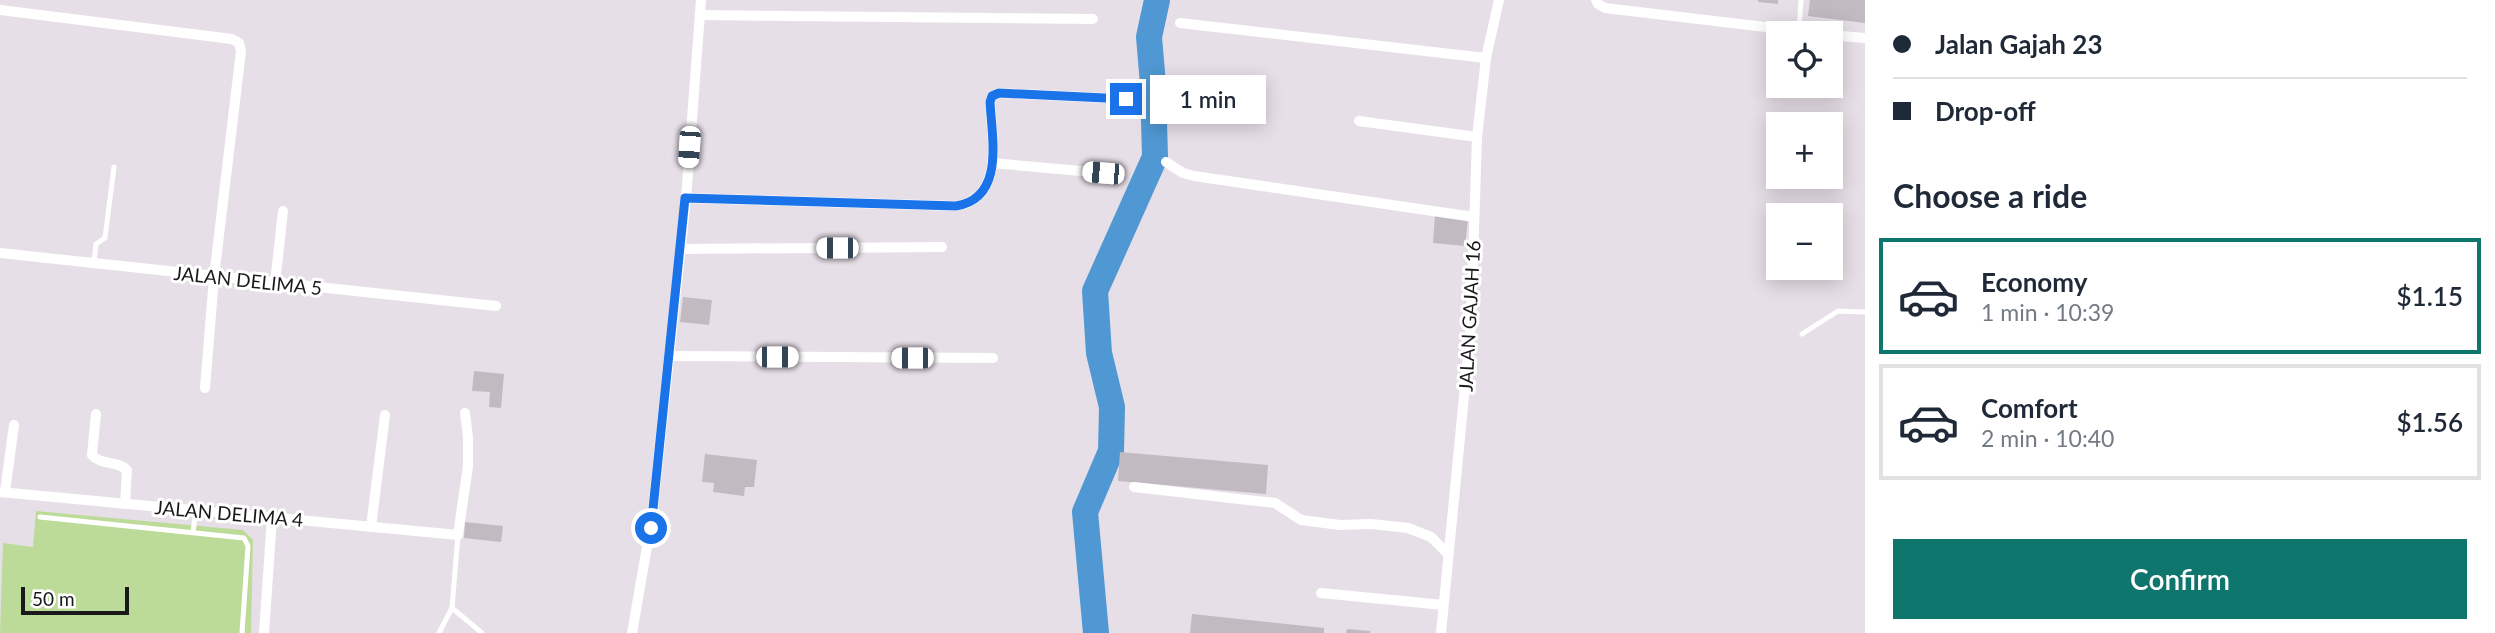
<!DOCTYPE html>
<meta charset="utf-8">
<style>
:root{--surface:#fff;--page:#f2f2f3;--text:#1f2937;--muted:#747a83;--line:#e0e1e3;--accent:#0f766e}
body{margin:0;font-family:Lato,sans-serif;background:var(--page);color:var(--text);height:100vh;display:flex;flex-direction:column;font-size:26px;white-space:nowrap}
*{box-sizing:border-box;margin:0}
p{font-size:23px;color:var(--muted)}
.icon{flex:none;width:38px;height:38px;fill:none;stroke:currentColor;stroke-width:2;stroke-linecap:round;stroke-linejoin:round}
.map{position:relative;flex:1;overflow:hidden}
.panel{display:flex;flex-direction:column;background:var(--surface);width:630px}
.panel>*{flex:none}
.banner{display:grid;align-content:center;height:154px;padding:0 28px;background:var(--surface)}
.tools{position:absolute;left:1766px;top:21px;display:grid;gap:14px}
.tools a{display:grid;place-items:center;width:77px;height:77px;border-radius:0px;background:var(--surface);box-shadow:0 4px 18px #0003;font-size:35px}
.scale{position:absolute;left:21px;bottom:18px;width:108px;box-sizing:border-box;padding-left:7px;border:4px solid #1a181b;border-top:0;font-size:19px;line-height:24px;white-space:nowrap;color:#1a181b;-webkit-text-stroke:5px #fff;paint-order:stroke}
.end{position:absolute;width:32px;height:32px;margin:-16px;border:9px solid #1a73e8;background:#fff;box-shadow:0 0 0 4px #fff}
.from{border-radius:50%}
.bubble{position:absolute;height:49px;border-radius:0px;background:var(--surface);box-shadow:0 4px 18px #0003;font-size:23px;font-weight:600;line-height:49px;text-align:center}
.car{position:absolute;width:21px;height:42px;margin:-21px -10px;border-radius:9px;box-shadow:0 0 5px 2px #0007;background:linear-gradient(#fff 24%,#345 0 40%,#fff 0 76%,#345 0 86%,#fff 0)}
.banner b{display:flex;align-items:center;gap:24px;height:66px;font-size:26px}
.banner b+b{border-top:2px solid var(--line)}
.banner i{width:18px;height:18px;background:var(--text)}
ul{padding:0;list-style:none}
li{display:flex;align-items:center;gap:21px;height:116px;margin:0 14px 10px;padding:0 14px;border:4px solid var(--line);border-radius:0px}
li div{flex:1}
li b{display:block;font-size:26px}
li em{font-style:normal;font-weight:600}
li.selected{border-color:var(--accent)}
li>.icon{width:63px;height:63px;stroke-width:1.5}
h2{padding:0 28px;font-size:32px;line-height:84px}
.cta{display:flex;gap:14px;margin-top:auto;padding:14px 28px}
.cta a{flex:1;height:80px;border-radius:0px;background:var(--accent);color:#fff;font-size:28px;font-weight:600;line-height:80px;text-align:center}
main{display:flex;flex:1;min-height:0}
.map>svg:first-child{display:block}
.green{fill:#bcdb99}
.lines{fill:none;stroke-linecap:round;stroke-linejoin:round}
.river{stroke:#5098d3;stroke-width:26}
.building{fill:#c1bac1}
.lane{stroke:#fff;stroke-width:5}
.street{stroke:#fff;stroke-width:10}
.route{stroke:#1a73e8;stroke-width:9}
.labels{text-anchor:middle;dominant-baseline:central;stroke-width:6;stroke-linejoin:round;paint-order:stroke}
.street-label{font-size:19px;fill:#1a181b;stroke:#fff}
</style>
<main>
<div class="map">
<svg width="1865" height="633" viewBox="0 0 1865 633">
<rect width="100%" height="100%" fill="#e7dfe7"/>
<polygon class="green" points="36,511 243,530 253,540 251,633 0,633 3,543 33,547"/>
<g class="lines">
<polyline class="river" points="1096,633 1085,512 1111,451 1112,407 1099,353 1095,291 1155,157 1153,84 1149,37 1157,0"/>
</g>
<g class="building">
<polygon points="1758,0 1778,0 1778,4 1758,2"/>
<polygon points="1810,0 1865,0 1865,23 1808,16"/>
<polygon points="1435,216 1468,219 1465,246 1433,243"/>
<polygon points="683,297 712,300 709,325 680,322"/>
<polygon points="474,371 504,374 501,408 489,407 490,392 472,391"/>
<polygon points="1120,452 1268,465 1266,494 1118,481"/>
<polygon points="705,454 757,460 754,487 745,487 744,496 713,492 714,483 702,482"/>
<polygon points="465,522 503,526 501,542 464,538"/>
<polygon points="1192,614 1324,628 1324,633 1190,633"/>
<polygon points="1347,629 1370,631 1370,633 1346,633"/>
</g>
<g class="lines">
<g class="lane">
<polyline points="1799,32 1801,0"/>
<polyline points="94,263 96,244 105,238 114,167"/>
<polyline points="1802,334 1838,311 1865,312"/>
<polyline points="40,517 244,538 248,546 242,633"/>
<polyline points="193,532 196,510"/>
<polyline points="452,608 482,633"/>
<polyline points="439,633 452,608 458,535"/>
</g>
<g class="street">
<polyline points="1596,0 1598,4 1605,8 1815,33"/>
<polyline points="0,10 232,39 239,43 241,51 214,277 205,388"/>
<polyline points="700,15 1093,19"/>
<polyline points="1180,23 1486,58"/>
<polyline points="1830,35 1865,38"/>
<polyline points="1359,121 1477,137"/>
<polyline points="1166,162 1183,173 1194,176 1474,217"/>
<polyline points="992,163 1103,173"/>
<path d="M 686,198 L 956,206 C 1005,198 992,139 990,102 L 992,96 L 999,93 L 1126,99"/>
<polyline points="681,249 942,247"/>
<polyline points="0,253 496,306"/>
<polyline points="275,283 283,211"/>
<polyline points="669,356 993,358"/>
<path d="M 96,414 L 92,455 C 101,466 117,460 127,470 L 125,504"/>
<polyline points="1134,487 1275,503 1301,520 1340,525 1371,524 1408,528 1431,537 1448,554"/>
<polyline points="0,492 458,535 468,466 468,437 465,413"/>
<polyline points="5,492 14,425"/>
<polyline points="371,527 385,415"/>
<polyline points="1321,593 1443,605"/>
<polyline points="264,633 272,517"/>
<polyline points="632,633 652,518 686,198 701,0"/>
<polyline points="1441,633 1471,324 1477,137 1486,58 1499,0"/>
</g>
</g>
<g class="lines">
<path class="route" d="M 651,528 L 685,198 L 956,206 C 1005,198 992,139 990,102 L 992,96 L 999,93 L 1126,99"/>
</g>
<g class="labels">
<g class="street-label">
<text transform="translate(248 280) rotate(6)">JALAN DELIMA 5</text>
<text transform="translate(1469 316) rotate(-87)">JALAN GAJAH 16</text>
<text transform="translate(229 513) rotate(5)">JALAN DELIMA 4</text>
</g>
</g>
</svg>
<div class="tools">
<a><svg class="icon" aria-label="locate" viewBox="0 0 24 24"><circle cx="12" cy="12" r="6"/><path d="M12 2v4M12 18v4M2 12h4M18 12h4"/></svg></a>
<a>+</a>
<a>−</a>
</div>
<div class="scale">50 m</div>
<i class="end from" style="left:651px;top:528px"></i>
<i class="end" style="left:1126px;top:99px"></i>
<div class="bubble" style="left:1150px;top:75px;width:116px">1 min</div>
<i class="car" style="left:689px;top:147px;rotate:184deg"></i>
<i class="car" style="left:1103px;top:173px;rotate:275deg"></i>
<i class="car" style="left:837px;top:248px;rotate:270deg"></i>
<i class="car" style="left:777px;top:357px;rotate:90deg"></i>
<i class="car" style="left:912px;top:358px;rotate:270deg"></i>
</div>
<section class="panel">
<div class="banner">
<b><i class="from"></i>Jalan Gajah 23</b>
<b><i></i>Drop-off</b>
</div>
<h2>Choose a ride</h2>
<ul>
<li class="selected"><svg class="icon" aria-label="car" viewBox="0 0 24 24"><path d="M5 17H2v-5l4-1 3-4h7l3 4 3 1v5h-3M9 17h6M6 11h13"/><circle cx="7" cy="17" r="2"/><circle cx="17" cy="17" r="2"/></svg><div><b>Economy</b><p>1 min · 10:39</p></div><em>$1.15</em></li>
<li><svg class="icon" aria-label="car" viewBox="0 0 24 24"><path d="M5 17H2v-5l4-1 3-4h7l3 4 3 1v5h-3M9 17h6M6 11h13"/><circle cx="7" cy="17" r="2"/><circle cx="17" cy="17" r="2"/></svg><div><b>Comfort</b><p>2 min · 10:40</p></div><em>$1.56</em></li>
</ul>
<div class="cta"><a>Confirm</a></div>
</section>
</main>
